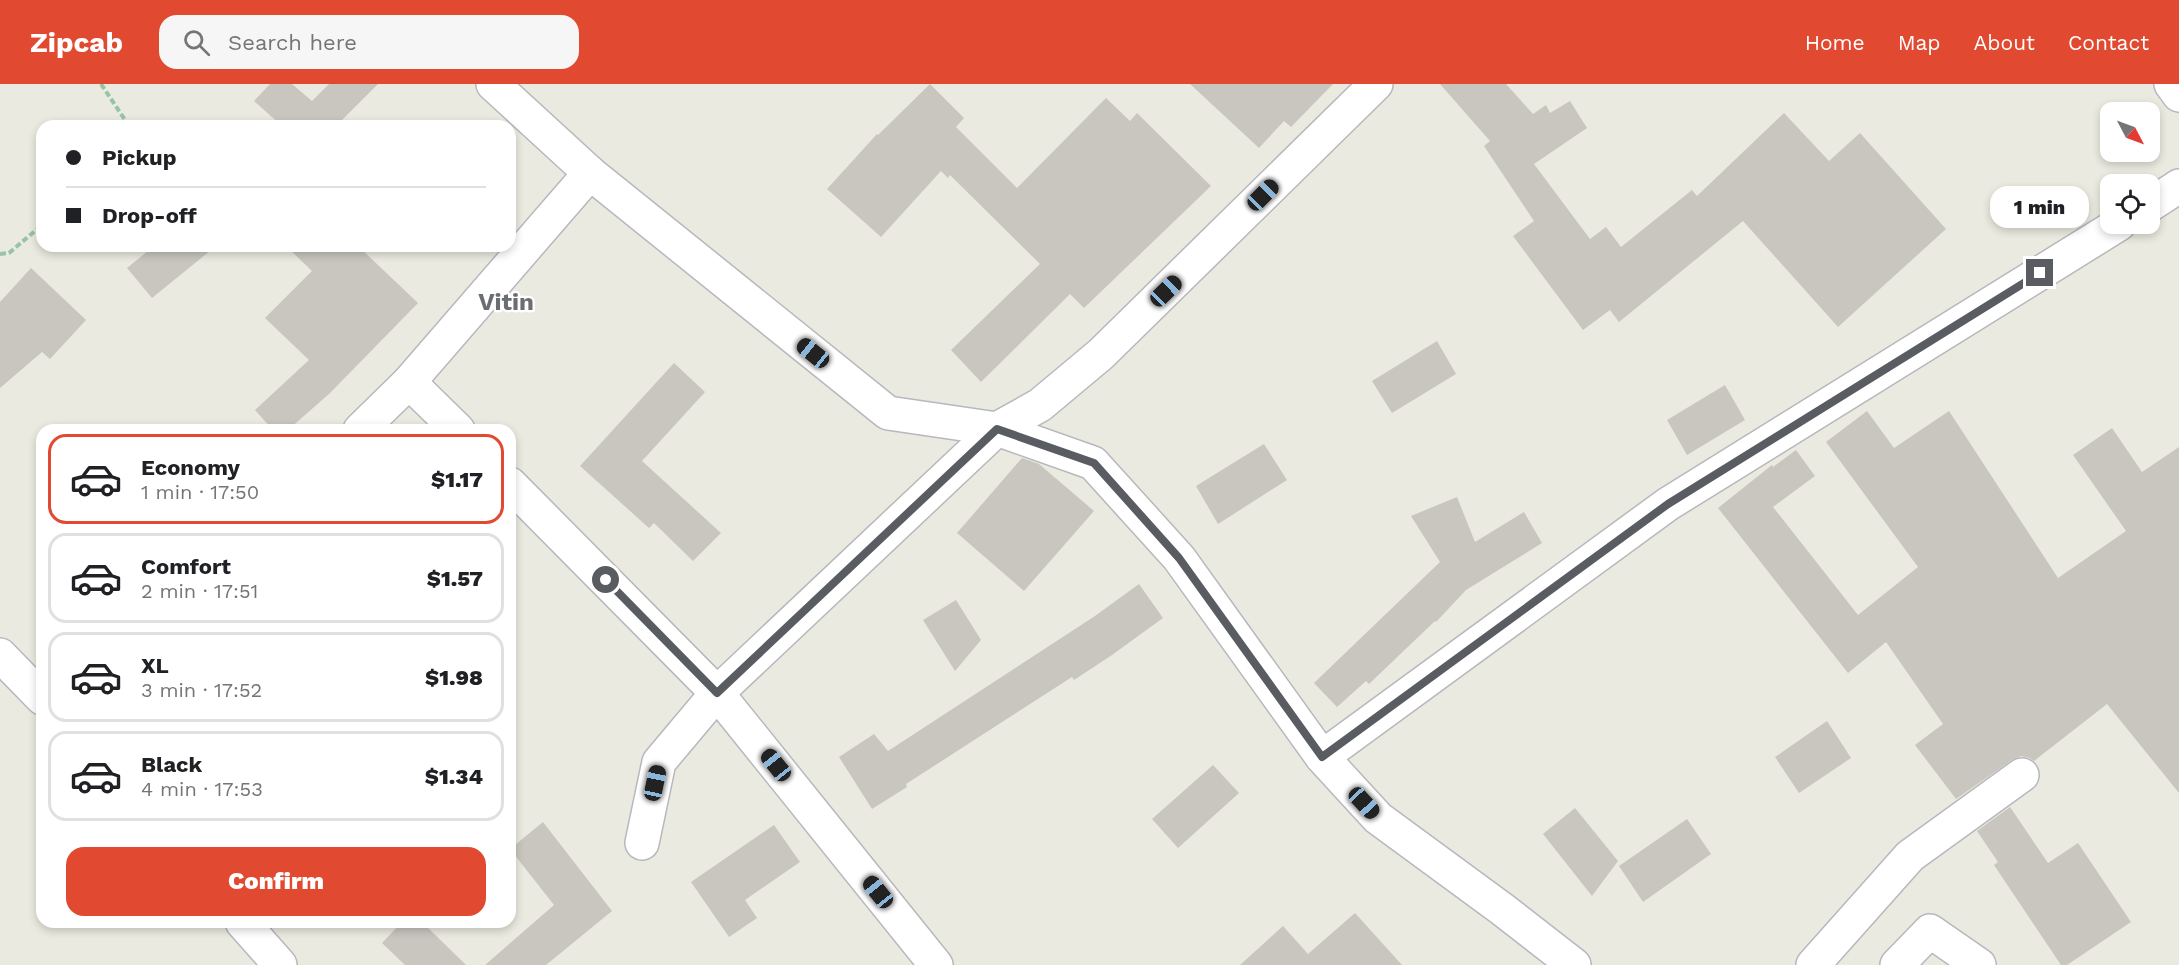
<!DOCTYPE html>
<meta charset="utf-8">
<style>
:root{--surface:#fff;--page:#f6f6f6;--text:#202124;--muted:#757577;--line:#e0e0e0;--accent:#e14a30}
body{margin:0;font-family:"Work Sans",sans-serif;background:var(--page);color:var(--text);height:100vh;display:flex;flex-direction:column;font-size:22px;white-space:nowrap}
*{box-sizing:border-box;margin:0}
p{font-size:20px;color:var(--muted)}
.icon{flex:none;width:33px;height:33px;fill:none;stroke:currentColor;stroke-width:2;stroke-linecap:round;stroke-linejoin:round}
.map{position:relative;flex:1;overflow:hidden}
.sheet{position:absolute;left:36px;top:340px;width:480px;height:504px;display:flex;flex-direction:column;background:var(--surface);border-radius:18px;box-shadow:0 3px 9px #0003}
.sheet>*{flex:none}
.top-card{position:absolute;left:36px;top:36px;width:480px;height:132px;border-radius:18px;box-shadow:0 3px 9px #0003;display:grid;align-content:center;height:132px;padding:0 30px;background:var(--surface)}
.needle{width:39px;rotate:131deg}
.fabs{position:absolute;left:2100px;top:18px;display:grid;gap:12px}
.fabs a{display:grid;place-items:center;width:60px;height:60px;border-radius:12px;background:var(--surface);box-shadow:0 3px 9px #0003;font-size:30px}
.end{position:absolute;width:27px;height:27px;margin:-14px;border:8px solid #595c61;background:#fff;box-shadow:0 0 0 3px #fff}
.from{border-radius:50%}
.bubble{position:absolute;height:42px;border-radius:18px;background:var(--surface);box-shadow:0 3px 9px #0003;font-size:20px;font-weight:800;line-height:42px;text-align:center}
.car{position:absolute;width:18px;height:36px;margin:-18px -9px;border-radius:8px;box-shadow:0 0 4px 2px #0007;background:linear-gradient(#222 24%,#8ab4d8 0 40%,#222 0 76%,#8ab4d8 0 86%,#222 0)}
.top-card b{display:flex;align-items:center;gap:21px;height:57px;font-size:22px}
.top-card b+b{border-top:2px solid var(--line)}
.top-card i{width:15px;height:15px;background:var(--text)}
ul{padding:10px 0 0;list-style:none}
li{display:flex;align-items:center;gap:18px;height:90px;margin:0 12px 9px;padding:0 18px;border:3px solid var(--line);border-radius:18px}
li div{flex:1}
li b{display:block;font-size:22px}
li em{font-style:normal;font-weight:800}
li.on{border-color:var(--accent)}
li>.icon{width:54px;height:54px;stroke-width:1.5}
.action{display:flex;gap:12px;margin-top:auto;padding:12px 30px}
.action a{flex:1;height:69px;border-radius:18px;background:var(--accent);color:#fff;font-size:24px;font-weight:800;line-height:69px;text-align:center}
header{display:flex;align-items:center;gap:36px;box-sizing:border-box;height:84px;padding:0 30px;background:var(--accent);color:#fff}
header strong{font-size:28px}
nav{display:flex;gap:33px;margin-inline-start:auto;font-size:21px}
.search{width:420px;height:54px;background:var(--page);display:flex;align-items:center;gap:15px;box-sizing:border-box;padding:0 21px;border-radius:18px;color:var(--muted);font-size:22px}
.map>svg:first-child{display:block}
.building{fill:#c8c6bf}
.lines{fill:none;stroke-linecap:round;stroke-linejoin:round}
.minor-casing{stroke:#b6b8bd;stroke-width:36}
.path{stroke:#97c3a6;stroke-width:4;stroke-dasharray:6 3;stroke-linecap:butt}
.minor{stroke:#fff;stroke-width:33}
.route{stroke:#595c61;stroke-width:8}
.labels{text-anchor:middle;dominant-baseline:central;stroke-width:4.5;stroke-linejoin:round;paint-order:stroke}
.district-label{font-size:24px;font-weight:bold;fill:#6a6e73;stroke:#fff}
</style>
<header>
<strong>Zipcab</strong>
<div class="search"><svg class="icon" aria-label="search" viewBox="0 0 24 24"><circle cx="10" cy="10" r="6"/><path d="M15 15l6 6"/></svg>Search here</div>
<nav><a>Home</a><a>Map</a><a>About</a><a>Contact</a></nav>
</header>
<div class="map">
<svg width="2179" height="881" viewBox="0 0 2179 881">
<rect width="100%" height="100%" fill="#ebeae0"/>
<g class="building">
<polygon points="270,0 292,0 312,17 329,0 378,0 338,40 340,42 282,42 254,17"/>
<polygon points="930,0 964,34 956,43 1017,104 1106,14 1130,37 1137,29 1211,102 1084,224 1070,210 981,298 951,266 1040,180 950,91 948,94 941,87 881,153 827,105 877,50 878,51"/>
<polygon points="1190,0 1333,0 1291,43 1284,37 1259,64"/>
<polygon points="1440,0 1506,0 1533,30 1546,21 1550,29 1570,17 1587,44 1534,80 1590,155 1606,143 1621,163 1692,106 1697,112 1784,29 1829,77 1860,49 1946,145 1838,243 1743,137 1619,238 1610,226 1583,246 1513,152 1534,137 1484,62 1490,57"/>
<polygon points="154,162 216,162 152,214 127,184"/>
<polygon points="286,162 358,162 418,219 330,309 288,346 273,346 255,326 309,276 265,234 312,187"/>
<polygon points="31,184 86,236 50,275 42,268 0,304 0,218"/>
<polygon points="1437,257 1456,290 1392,329 1372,297"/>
<polygon points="674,279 705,308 642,377 721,449 693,477 654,439 649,444 580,382"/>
<polygon points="1725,301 1745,336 1687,371 1667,336"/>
<polygon points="1867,327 1894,364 1949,327 2058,494 2126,447 2073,371 2112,344 2142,388 2179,363 2179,709 2107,620 2034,677 2029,674 2021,672 2012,676 1956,715 1915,661 1943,640 1886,558 1848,589 1718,424 1772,381 1773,383 1796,366 1815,392 1773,423 1858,531 1918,483 1826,358"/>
<polygon points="1264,360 1287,396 1218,440 1196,402"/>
<polygon points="1022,374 1039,380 1094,427 1024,507 957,449"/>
<polygon points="1457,413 1475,458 1524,428 1542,459 1466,506 1436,538 1435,537 1369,600 1366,597 1337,623 1314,599 1440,478 1411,432"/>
<polygon points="1139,500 1163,534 1112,571 1074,596 1072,593 906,700 907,703 872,725 839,673 874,650 888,667 1095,532"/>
<polygon points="956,516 981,556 955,587 923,536"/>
<polygon points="1827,637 1851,674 1799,709 1775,673"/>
<polygon points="1213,681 1239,709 1178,764 1152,735"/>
<polygon points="2010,723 2048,779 2078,759 2131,838 2067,881 2061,881 1994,781 1998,778 1977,747"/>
<polygon points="1575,724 1618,777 1592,812 1543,750"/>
<polygon points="1687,735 1711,770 1643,818 1619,782"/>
<polygon points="543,738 612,827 546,881 485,881 554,821 510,765"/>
<polygon points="774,741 800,778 745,816 757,834 729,853 691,798"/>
<polygon points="1355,829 1402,881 1240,881 1283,842 1308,870"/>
<polygon points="402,838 422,838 466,881 405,881 382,859"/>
</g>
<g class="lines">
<g class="minor-casing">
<g id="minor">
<polyline points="493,0 590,89 888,329 997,345 1040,321 1101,270 1376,0"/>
<polyline points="2171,0 2179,11"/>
<polyline points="2150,121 2179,102"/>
<polyline points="409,298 458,346"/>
<polyline points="360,346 409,298 590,89"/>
<polyline points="510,400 717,609 936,881"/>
<polyline points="0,571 42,614"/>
<polyline points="1322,673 1668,420 2119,140"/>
<polyline points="642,759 659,678 717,609 997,345 1093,379 1179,474 1322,673 1378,734 1502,825 1574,881"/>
<polyline points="242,838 280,881"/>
<polyline points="1813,881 1910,772 2022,691"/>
<polyline points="1897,881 1930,847 1979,881"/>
</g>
</g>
<g class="path">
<polyline points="101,0 127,39 125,42"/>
<polyline points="0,170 9,169 42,141"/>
</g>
<use href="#minor" class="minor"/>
</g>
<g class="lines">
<polyline class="route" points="606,496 717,609 997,345 1094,379 1179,474 1322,673 1668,420 2040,189"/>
</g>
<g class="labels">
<g class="district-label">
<text x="506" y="218">Vitin</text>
</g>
</g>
</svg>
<div class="fabs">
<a><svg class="needle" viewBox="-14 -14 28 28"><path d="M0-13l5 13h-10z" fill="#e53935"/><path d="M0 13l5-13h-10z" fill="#757577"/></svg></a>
<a><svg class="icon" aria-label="locate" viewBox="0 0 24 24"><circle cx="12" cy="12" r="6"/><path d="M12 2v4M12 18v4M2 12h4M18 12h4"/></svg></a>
</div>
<i class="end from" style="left:606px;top:496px"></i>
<i class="end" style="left:2040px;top:189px"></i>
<div class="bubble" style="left:1990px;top:102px;width:99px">1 min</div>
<i class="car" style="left:1263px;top:111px;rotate:45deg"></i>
<i class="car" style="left:1166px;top:207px;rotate:46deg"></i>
<i class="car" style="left:813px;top:269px;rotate:309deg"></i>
<i class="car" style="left:776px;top:681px;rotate:321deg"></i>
<i class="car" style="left:655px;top:699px;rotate:12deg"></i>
<i class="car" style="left:1364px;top:719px;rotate:137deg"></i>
<i class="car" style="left:878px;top:808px;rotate:321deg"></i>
<div class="top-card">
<b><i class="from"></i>Pickup</b>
<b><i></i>Drop-off</b>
</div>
<section class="sheet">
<ul>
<li class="on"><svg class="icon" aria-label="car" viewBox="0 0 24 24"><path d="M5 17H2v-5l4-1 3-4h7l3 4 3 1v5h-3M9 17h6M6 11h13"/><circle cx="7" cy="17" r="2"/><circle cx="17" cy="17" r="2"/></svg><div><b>Economy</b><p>1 min · 17:50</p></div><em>$1.17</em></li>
<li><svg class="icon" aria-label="car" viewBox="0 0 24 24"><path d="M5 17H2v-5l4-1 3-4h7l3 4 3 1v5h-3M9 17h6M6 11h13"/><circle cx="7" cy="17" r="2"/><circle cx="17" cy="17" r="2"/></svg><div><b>Comfort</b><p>2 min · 17:51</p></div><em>$1.57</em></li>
<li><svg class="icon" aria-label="car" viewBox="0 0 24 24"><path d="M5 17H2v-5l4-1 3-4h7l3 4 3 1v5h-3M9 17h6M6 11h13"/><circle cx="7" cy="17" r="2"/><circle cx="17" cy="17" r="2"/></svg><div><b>XL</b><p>3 min · 17:52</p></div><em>$1.98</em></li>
<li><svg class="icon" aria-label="car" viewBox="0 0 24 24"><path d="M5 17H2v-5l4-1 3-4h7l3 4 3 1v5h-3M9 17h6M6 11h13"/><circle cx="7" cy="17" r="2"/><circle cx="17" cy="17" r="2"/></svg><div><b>Black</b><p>4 min · 17:53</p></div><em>$1.34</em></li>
</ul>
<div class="action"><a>Confirm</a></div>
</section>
</div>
